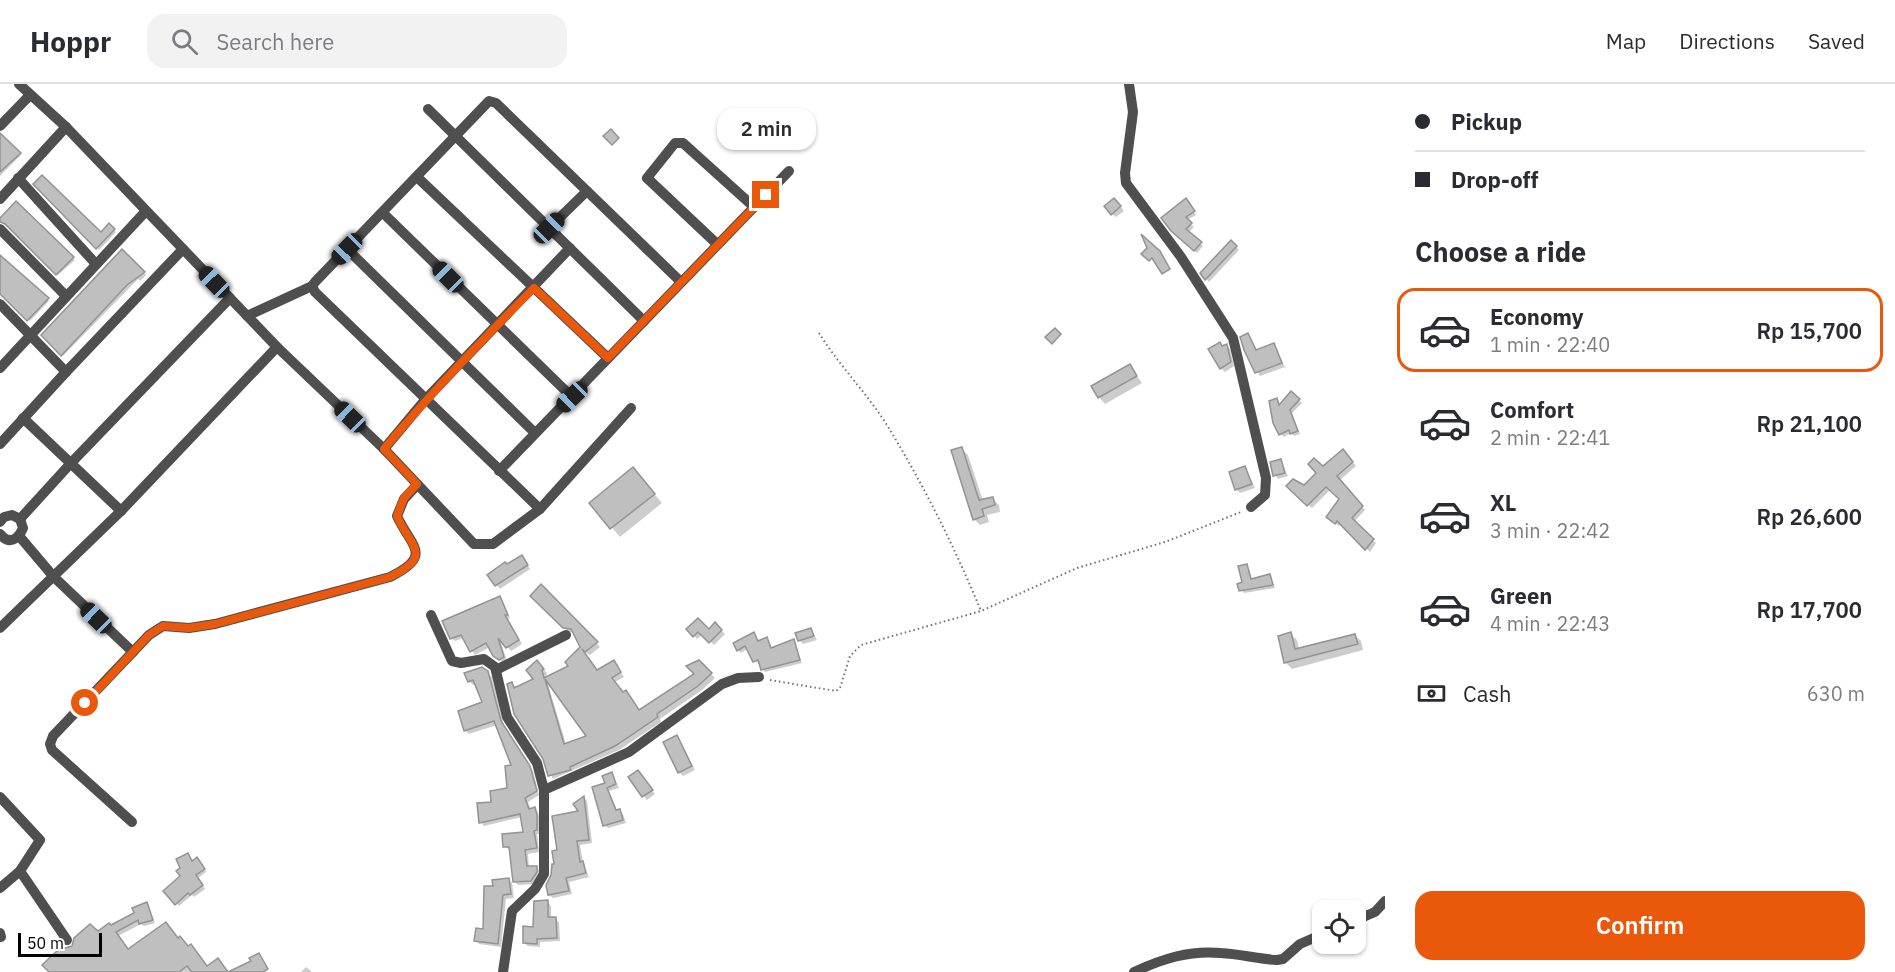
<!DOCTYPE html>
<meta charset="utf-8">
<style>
:root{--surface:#fff;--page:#f2f2f3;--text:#2b2b33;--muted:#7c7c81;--line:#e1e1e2;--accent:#ea580c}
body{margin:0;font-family:"IBM Plex Sans",sans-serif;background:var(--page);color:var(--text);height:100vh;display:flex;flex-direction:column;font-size:22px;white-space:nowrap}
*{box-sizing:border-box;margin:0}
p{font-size:20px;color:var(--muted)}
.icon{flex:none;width:33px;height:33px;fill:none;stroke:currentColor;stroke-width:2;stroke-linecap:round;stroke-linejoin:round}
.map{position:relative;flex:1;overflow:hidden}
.side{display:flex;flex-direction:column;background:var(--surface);width:510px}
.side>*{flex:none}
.hud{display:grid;align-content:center;height:132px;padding:0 30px;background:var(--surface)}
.controls{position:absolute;left:1312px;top:816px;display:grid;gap:12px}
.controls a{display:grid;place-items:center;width:54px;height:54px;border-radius:12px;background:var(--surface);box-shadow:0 2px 4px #0004;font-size:30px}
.scale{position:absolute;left:18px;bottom:15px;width:84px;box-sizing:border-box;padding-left:6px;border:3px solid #000;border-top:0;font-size:16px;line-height:21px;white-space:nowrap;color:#000;-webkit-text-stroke:4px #fff;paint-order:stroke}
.end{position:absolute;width:27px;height:27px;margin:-14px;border:8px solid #ea580c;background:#fff;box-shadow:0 0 0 3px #fff}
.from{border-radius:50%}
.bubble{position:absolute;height:42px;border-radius:18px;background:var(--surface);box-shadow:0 2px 4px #0004;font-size:20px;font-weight:600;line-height:42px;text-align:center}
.car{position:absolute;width:18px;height:36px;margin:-18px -9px;border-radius:8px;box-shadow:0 0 4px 2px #0007;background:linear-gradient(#222 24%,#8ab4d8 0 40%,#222 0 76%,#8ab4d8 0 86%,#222 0)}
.hud b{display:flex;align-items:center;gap:21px;height:57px;font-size:22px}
.hud b+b{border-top:2px solid var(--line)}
.hud i{width:15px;height:15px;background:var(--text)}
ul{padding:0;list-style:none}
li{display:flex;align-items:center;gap:18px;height:84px;margin:0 12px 9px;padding:0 18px;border:3px solid transparent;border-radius:18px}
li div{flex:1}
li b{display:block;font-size:22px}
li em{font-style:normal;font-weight:600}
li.current{border-color:var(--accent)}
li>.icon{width:54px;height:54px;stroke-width:1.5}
h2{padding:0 30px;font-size:27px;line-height:72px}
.pay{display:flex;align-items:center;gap:15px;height:66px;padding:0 30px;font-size:22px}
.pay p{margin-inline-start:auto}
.button{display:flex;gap:12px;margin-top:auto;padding:12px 30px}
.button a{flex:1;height:69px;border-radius:18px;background:var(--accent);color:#fff;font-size:24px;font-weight:600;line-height:69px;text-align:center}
header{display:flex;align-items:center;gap:36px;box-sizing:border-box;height:84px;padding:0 30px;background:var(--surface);border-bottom:2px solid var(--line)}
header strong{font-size:28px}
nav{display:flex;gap:33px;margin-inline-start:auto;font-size:21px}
.search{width:420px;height:54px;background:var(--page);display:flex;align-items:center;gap:15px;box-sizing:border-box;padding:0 21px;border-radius:18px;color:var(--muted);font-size:22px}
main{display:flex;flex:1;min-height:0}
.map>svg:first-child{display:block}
.shadow{fill:#0003;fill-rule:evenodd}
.building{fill:#bfbfbf;stroke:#939393;stroke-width:1.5;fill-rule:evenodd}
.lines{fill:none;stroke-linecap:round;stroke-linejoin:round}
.path{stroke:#717171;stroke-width:2;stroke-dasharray:1.5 3;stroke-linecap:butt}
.minor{stroke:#4f4f4f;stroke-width:10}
.route{stroke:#ea580c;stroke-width:8}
</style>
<header>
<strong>Hoppr</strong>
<div class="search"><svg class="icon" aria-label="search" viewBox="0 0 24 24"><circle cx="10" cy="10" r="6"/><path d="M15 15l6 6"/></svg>Search here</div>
<nav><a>Map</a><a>Directions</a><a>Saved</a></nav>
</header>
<main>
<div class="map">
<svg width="1385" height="888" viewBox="0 0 1385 888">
<rect width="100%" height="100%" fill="#fff"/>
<g class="shadow">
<polygon points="2,51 21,71 0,92 0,53"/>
<polygon points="35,100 101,150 109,141 116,148 99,166"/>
<polygon points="16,119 75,176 58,191 9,141 0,138"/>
<polygon points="1118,119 1124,127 1116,133 1112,130"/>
<polygon points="1189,119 1196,131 1187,136 1194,143 1188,149 1203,162 1197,169 1172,146"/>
<polygon points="1231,158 1239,166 1209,198 1202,189"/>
<polygon points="122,168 146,191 140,197 138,195 63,272 43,251"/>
<polygon points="0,171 49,217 30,237 0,209"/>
<polygon points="1248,251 1258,267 1274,261 1285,283 1260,292 1245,266"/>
<polygon points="1226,262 1230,265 1234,282 1225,288 1221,284 1223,263"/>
<polygon points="1130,282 1142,299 1105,320 1099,313"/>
<polygon points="1292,310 1302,319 1292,329 1300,350 1294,352 1291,349 1284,353 1281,350 1277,316 1280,322"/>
<polygon points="962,365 968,371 983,417 992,414 999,421 1000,428 987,431 989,438 980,441 974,435"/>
<polygon points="1342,367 1356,382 1339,397 1365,426 1354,438 1376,459 1370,468 1341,439 1339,442 1331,436 1341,415 1331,405 1312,424 1288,402 1304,403"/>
<polygon points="1280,376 1288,392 1278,395 1275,391"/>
<polygon points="1245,384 1255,404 1240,409 1236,405"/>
<polygon points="633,385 662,419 620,453 591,419"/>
<polygon points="522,473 530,485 500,505 489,491"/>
<polygon points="1246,481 1253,497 1270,491 1275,504 1244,509 1241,506"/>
<path d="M 541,502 L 600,563 L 590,571 L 583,567 L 597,587 L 617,582 L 624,593 L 615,598 L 640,628 L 696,590 L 699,578 L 715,594 L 702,606 L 660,635 L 661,638 L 619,666 L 553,695 L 512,599 L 517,604 L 536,596 L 537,578 L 547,589 L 546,594 L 571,582 L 582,563 L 574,548 L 569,548 L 532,512 ZM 547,597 L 589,652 L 566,660 Z"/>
<polygon points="500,513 510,534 508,535 522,560 511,567 499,553 507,577 503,579 490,563 475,571 463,554 455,557 451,554"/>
<polygon points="715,541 725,550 714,561 703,550 697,555 688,545 709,547"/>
<polygon points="811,545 817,556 803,560 799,556"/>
<polygon points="753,550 759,558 767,555 772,565 793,557 802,579 765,588 747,565 741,569 738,566"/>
<polygon points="1291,550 1297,556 1299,565 1354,551 1361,557 1363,566 1292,585 1285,578"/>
<polygon points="487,589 492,593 504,642 533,687 539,711 528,718 531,726 535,725 538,728 540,736 540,750 537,750 539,768 528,770 529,784 536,783 540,787 535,800 518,801 514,797 511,766 505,763 525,750 522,733 484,742 481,738 493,719 508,705 514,683 497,641 469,650 465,646 484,619 476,599 473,601 469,597"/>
<polygon points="677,652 695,686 683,692 679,688"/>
<polygon points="638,688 655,710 647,716 630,693"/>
<polygon points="612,690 619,704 609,707 617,727 623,730 626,739 608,744 604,741 606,700"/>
<polygon points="584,714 587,717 592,759 580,761 583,779 589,793 569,798 572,810 553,814 549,811 558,768 580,728"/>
<polygon points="190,774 192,778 199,778 206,788 198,794 205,805 194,813 192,811 179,822 165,807 182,792"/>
<polygon points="508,795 512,799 514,814 506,815 501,863 479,860 476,856 484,847 494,803"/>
<polygon points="548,818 551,822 551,834 559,838 560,857 540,858 540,863 528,862 524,859"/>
<polygon points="146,820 155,839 144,842 141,840 118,852 113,888 51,888 73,863 136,830"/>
<polygon points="178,855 207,884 228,888 128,888"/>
<polygon points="306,883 312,888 301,888"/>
</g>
<g class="building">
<polygon points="611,45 619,54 612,61 603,52"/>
<polygon points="0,49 21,69 0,88"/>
<polygon points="42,91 101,148 109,139 115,145 96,165 33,100"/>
<polygon points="1114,114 1121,122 1111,131 1104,122"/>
<polygon points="1186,114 1195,127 1186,133 1192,139 1186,145 1202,158 1194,167 1171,147 1161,134"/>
<polygon points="16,117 74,173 56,191 5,140 0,138 0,134"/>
<polygon points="1141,150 1160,167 1170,185 1162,190 1152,174 1149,177 1141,170 1147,164"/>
<polygon points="1231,156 1237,162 1205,196 1200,189"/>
<polygon points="122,165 145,188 127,201 61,272 41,251"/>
<polygon points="0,171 49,214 27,237 0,210"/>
<polygon points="1055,244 1061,250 1052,260 1045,253"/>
<polygon points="1248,249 1256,266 1274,259 1282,279 1255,289 1244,266 1240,253"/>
<polygon points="1220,258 1222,262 1227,260 1231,278 1220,285 1208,265"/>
<polygon points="1130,280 1137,292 1098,314 1091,302"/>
<polygon points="1291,307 1300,315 1290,326 1298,347 1290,350 1289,346 1279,351 1273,339 1269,317 1277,314 1279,321"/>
<polygon points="962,363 979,416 993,413 995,421 982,425 984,432 973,436 951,366"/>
<polygon points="1343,365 1353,378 1337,392 1363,422 1352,434 1374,455 1365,466 1337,437 1335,440 1326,433 1339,415 1326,403 1307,422 1286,402 1293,395 1304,401 1316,389 1308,380 1314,374 1323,382"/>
<polygon points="1281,375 1285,389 1273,392 1270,378"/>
<polygon points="1245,382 1252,400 1235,406 1229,388"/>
<polygon points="633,383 655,410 610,445 589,419"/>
<polygon points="522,471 528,481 495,502 487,491 505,478 507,480"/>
<polygon points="1247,480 1251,495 1270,490 1273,501 1239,507 1237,500 1242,498 1238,482"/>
<path d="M 541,500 L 598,558 L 585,568 L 582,565 L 597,586 L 614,576 L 621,588 L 612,594 L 623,608 L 626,606 L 639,626 L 694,590 L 686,582 L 699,576 L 712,589 L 698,602 L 657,630 L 658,633 L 615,662 L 570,683 L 571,686 L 548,692 L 543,675 L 514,630 L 507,600 L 512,598 L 514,604 L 533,595 L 526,586 L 537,576 L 544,585 L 542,586 L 544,594 L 568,582 L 565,578 L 580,563 L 571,545 L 563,544 L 530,512 ZM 545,595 L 586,652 L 564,660 Z"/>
<polygon points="500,512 508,531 505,531 519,556 506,564 498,554 504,573 499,576 493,572 486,559 470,568 461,551 450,555 442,537"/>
<polygon points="698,534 709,545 715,538 722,546 709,559 698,548 693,553 686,545"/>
<polygon points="811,544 814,552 798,557 795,549"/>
<polygon points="754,548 758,557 767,553 771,564 794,555 800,576 761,586 758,576 753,578 745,562 737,567 733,559"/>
<polygon points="1291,548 1295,565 1355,550 1358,560 1284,579 1278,552"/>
<polygon points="482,583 488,587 501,637 530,682 537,707 525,714 529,725 535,723 537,731 537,746 534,747 537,764 525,766 527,782 537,782 537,788 531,797 513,798 509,763 503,763 502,750 523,748 520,730 479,739 477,719 491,718 490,707 507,704 505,682 511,681 494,637 464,647 458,627 482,618 473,596 468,598 464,589"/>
<polygon points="677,651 692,682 678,689 663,658"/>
<polygon points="638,686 653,706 642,713 628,693"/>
<polygon points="612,688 616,700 607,704 616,726 620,725 623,736 603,742 592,703 605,699 602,692"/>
<polygon points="584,712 589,756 577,757 580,778 583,777 586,789 566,794 569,807 548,811 546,801 551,791 552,780 554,780 552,767 557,766 552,732 578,727 573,720"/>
<polygon points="188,769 192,777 197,773 205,785 196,791 203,801 190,811 188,809 175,821 163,807 180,792 176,787 180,784 176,775"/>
<polygon points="509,794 511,810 503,811 498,860 474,857 476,844 483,845 484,802 493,802 492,796"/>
<polygon points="548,816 548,833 556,833 557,854 537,855 537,860 523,859 523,842 533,843 534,817"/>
<polygon points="147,818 153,836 139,840 138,836 116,848 128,865 166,838 178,854 180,852 188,862 191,860 207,882 218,874 228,888 192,888 187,882 179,888 49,888 42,881 58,866 72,862 74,854 90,840 98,847 109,839 111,841 134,829 132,824"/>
<polygon points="259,869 268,885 263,888 228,888 251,877 249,874"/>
</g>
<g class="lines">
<g class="path">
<path d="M 819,249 C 840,283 869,311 890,346 C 925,404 955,464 981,527"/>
<polyline points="770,596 836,607 840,604 850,572 861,561 981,527 1077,484 1165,458 1241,428"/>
</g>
<g class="minor">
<polyline points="19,0 66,43 277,263 384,365 474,460 493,460 540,425 631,324"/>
<polyline points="1129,0 1133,28 1125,89 1126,99 1181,173 1233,254 1266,394 1265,411 1251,423"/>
<polyline points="428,25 644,237"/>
<polyline points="0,42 30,11"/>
<polyline points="417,93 608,274"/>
<polyline points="18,94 95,179"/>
<polyline points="0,115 66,43"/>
<polyline points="383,129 572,313"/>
<polyline points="549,144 587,107"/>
<polyline points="0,145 65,211"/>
<polyline points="717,160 647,94 675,59 683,59 754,123"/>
<polyline points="347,165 535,349"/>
<polyline points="0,220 66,288 0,360"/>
<polyline points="247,232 312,202"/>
<polyline points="0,284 146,127"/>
<polyline points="66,288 183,165"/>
<polyline points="23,334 121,427"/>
<polyline points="384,365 425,316 570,164"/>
<polyline points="499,387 789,87"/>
<polyline points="540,425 315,208 312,202 315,198 489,17 496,19 681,198"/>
<polyline points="20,435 71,379 230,214"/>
<path d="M 0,438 L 4,433 L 12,431 L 20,435 L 23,444 C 18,456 9,461 0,450"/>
<polyline points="20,453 53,492 133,568"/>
<polyline points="431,531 452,577 461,579 484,575 495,583 507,633 537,679 544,706"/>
<polyline points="0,544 121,427 277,263"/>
<polyline points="496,586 566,551"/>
<polyline points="0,713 40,756 20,787 0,804"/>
<path d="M 132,738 L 52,666 L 50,660 L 53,652 L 149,551 L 163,542 L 189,544 L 215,540 L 390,493 C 434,471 411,463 397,432 L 404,415 L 417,401"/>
<polyline points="20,787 67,856"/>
<polyline points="1356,836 1375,828 1385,817"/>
<polyline points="0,849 1,853"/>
<polyline points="503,888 512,827 535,805 544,790 544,706 629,668 722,600 738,594 759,593"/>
<path d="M 1134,888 C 1162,875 1189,866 1221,869 C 1240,870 1258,875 1277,876 L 1283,875 L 1300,860 L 1323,850"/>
</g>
</g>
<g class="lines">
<path class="route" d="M 85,619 L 149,551 L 163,542 L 189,544 L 215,540 L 390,493 C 435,471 410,463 397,432 L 404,414 L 417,400 L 384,365 C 431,309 482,256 534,204 L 608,274 L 766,111"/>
</g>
</svg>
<div class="controls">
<a><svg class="icon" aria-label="locate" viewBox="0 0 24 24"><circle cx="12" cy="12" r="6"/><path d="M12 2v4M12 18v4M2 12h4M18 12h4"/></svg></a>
</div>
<div class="scale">50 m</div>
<i class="end from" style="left:85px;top:619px"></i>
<i class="end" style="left:766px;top:111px"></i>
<div class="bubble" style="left:717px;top:24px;width:99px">2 min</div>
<i class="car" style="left:549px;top:144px;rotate:45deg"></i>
<i class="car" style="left:347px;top:165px;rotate:224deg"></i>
<i class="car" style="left:448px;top:193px;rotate:315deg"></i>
<i class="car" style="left:214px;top:198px;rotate:316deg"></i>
<i class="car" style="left:572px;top:313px;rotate:226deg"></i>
<i class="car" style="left:350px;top:333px;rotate:314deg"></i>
<i class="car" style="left:96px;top:534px;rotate:314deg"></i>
</div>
<section class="side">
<div class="hud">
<b><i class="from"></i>Pickup</b>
<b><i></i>Drop-off</b>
</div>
<h2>Choose a ride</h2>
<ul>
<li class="current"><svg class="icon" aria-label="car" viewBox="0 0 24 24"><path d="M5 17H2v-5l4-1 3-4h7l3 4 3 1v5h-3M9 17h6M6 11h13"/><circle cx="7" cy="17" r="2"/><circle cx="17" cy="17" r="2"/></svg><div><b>Economy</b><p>1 min · 22:40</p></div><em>Rp 15,700</em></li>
<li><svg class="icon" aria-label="car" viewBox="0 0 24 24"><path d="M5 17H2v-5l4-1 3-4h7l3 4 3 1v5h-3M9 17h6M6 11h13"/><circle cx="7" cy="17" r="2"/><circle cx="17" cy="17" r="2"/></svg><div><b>Comfort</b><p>2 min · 22:41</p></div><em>Rp 21,100</em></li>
<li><svg class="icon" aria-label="car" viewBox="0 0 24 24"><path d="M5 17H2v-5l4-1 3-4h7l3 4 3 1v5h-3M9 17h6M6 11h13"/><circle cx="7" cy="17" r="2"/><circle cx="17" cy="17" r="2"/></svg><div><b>XL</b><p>3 min · 22:42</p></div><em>Rp 26,600</em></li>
<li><svg class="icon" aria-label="car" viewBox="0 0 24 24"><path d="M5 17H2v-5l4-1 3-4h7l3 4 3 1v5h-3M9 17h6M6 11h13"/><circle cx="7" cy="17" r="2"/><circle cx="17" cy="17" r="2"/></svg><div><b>Green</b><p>4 min · 22:43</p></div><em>Rp 17,700</em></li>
</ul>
<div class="pay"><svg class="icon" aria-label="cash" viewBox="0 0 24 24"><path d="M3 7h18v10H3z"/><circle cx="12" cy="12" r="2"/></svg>Cash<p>630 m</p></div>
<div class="button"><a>Confirm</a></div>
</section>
</main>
